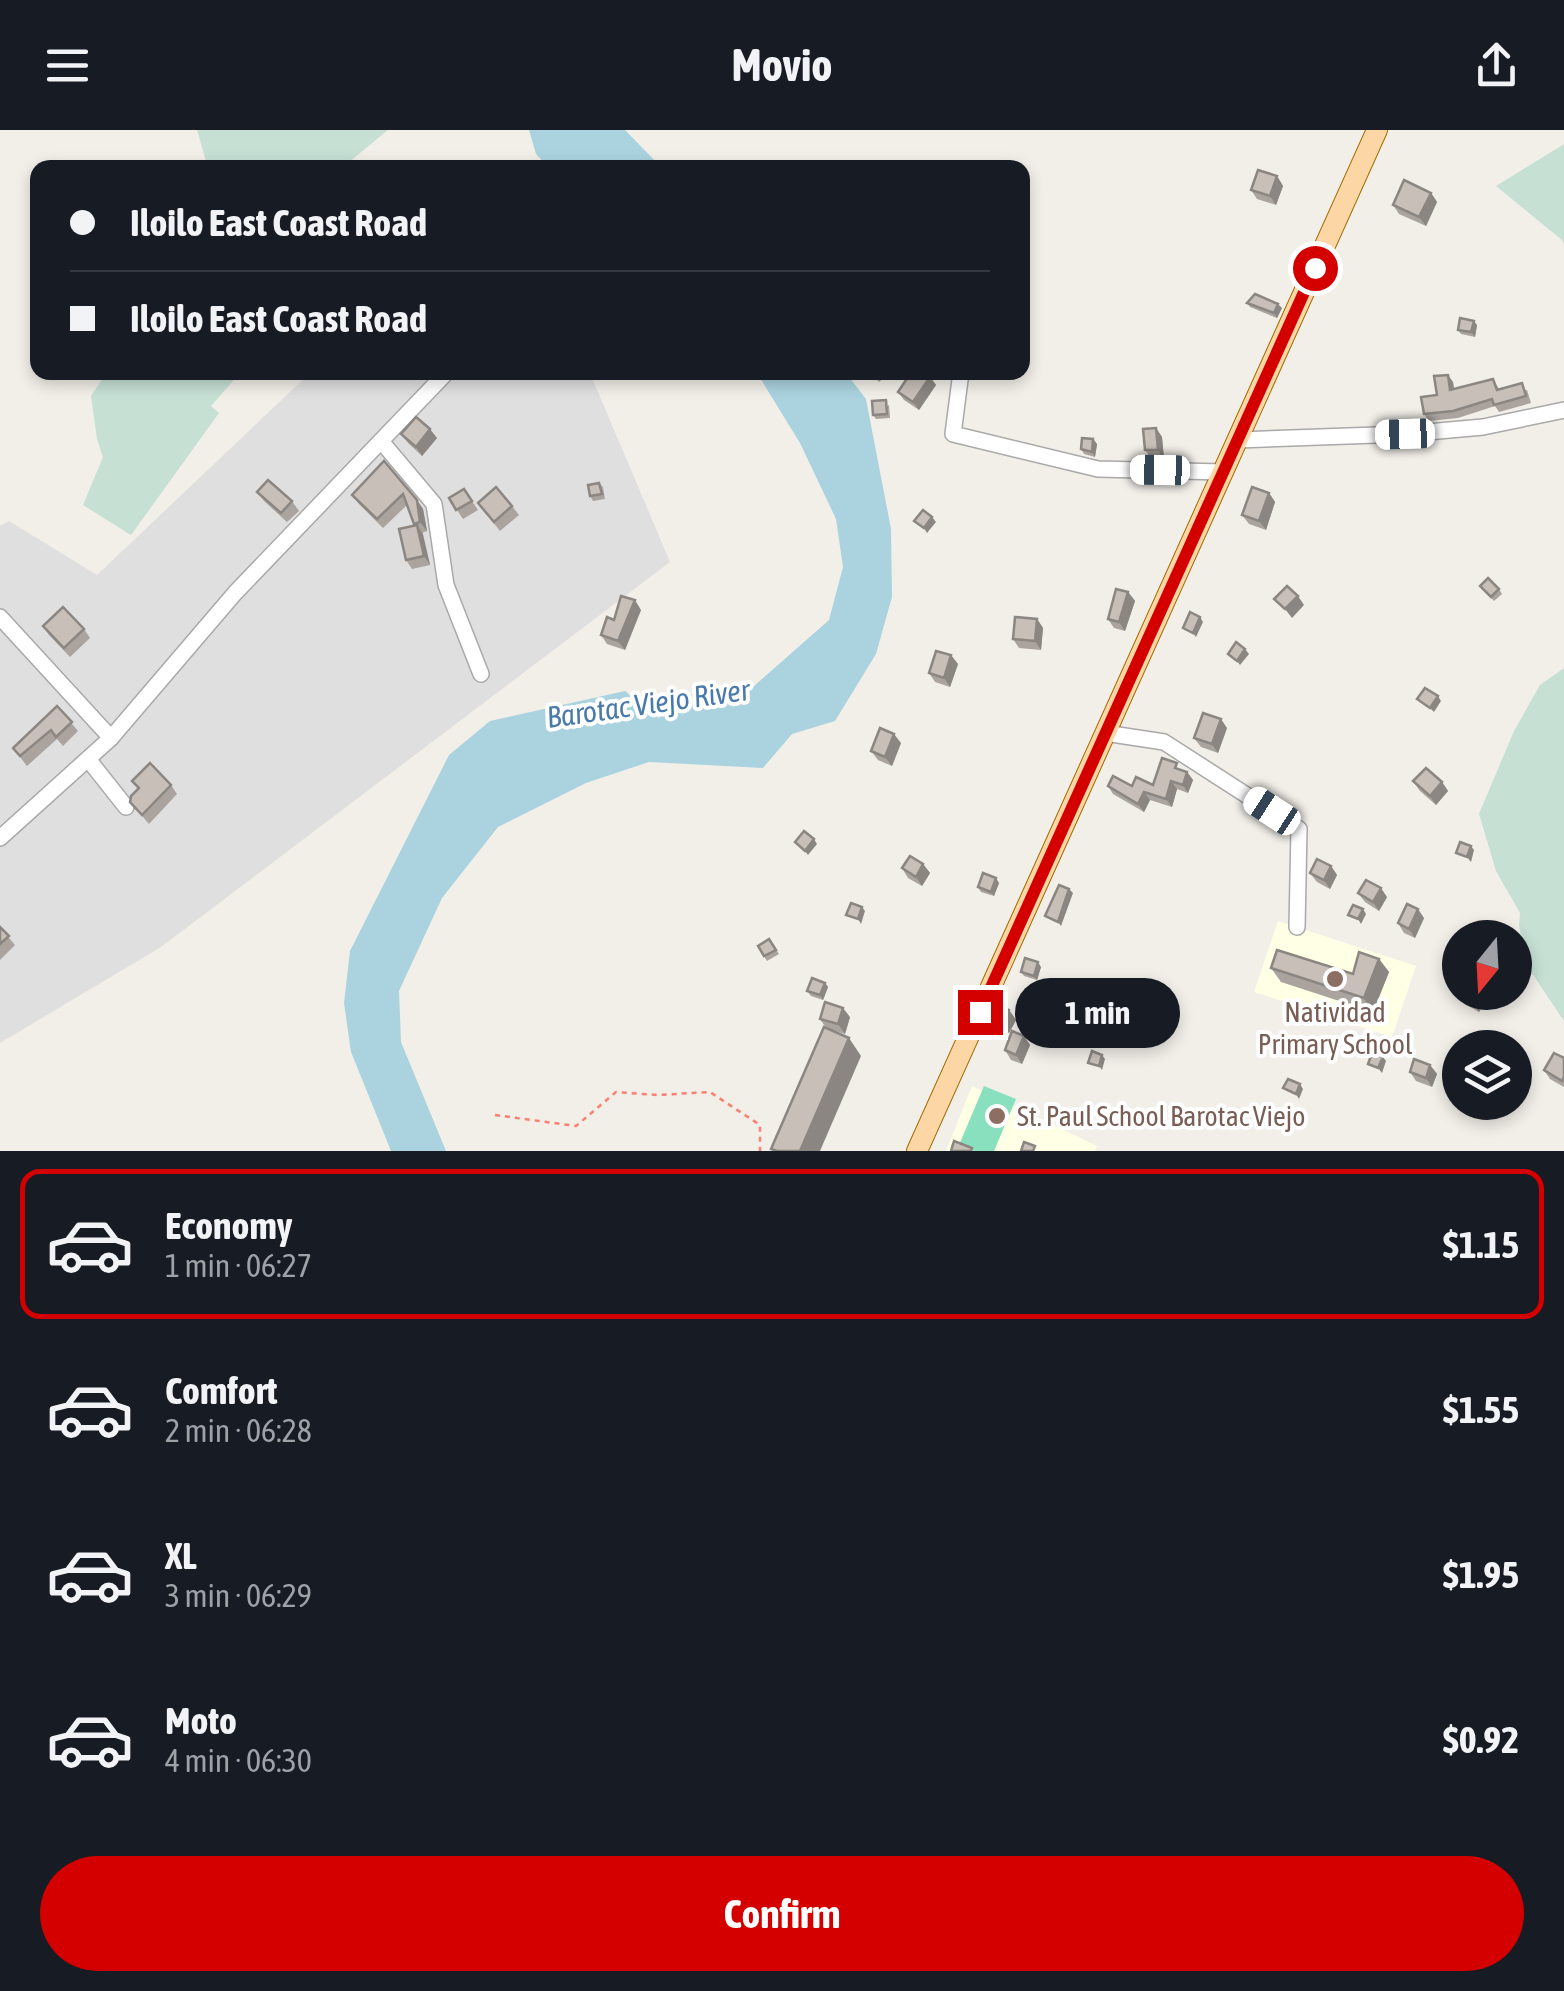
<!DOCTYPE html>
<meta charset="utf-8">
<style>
:root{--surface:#171b24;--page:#242831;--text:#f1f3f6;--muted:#9ea1a6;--line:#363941;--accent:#d40000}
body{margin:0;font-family:"Asap Condensed",sans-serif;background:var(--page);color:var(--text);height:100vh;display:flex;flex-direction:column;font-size:38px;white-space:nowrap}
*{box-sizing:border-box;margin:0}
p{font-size:32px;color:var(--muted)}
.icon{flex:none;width:55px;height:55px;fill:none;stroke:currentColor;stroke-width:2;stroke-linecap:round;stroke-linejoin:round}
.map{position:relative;height:1021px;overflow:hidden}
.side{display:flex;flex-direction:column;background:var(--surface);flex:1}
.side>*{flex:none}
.top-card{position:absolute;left:30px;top:30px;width:1000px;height:220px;border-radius:20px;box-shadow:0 5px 15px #0003;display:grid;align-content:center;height:220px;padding:0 40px;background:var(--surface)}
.needle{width:65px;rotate:198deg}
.buttons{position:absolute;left:1442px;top:790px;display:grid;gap:20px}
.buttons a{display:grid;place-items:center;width:90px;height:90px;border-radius:50%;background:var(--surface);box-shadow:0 5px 15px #0003;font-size:50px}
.end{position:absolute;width:45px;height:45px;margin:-22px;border:12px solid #d40000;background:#fff;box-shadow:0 0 0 5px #fff}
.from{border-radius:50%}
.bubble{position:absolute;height:70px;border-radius:35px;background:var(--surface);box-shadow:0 5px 15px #0003;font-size:32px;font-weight:700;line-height:70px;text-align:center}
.car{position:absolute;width:30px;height:60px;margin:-30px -15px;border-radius:12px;box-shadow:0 0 8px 2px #0007;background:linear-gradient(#fff 24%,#345 0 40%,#fff 0 76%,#345 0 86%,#fff 0)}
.top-card b{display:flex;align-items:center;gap:35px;height:95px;font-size:38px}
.top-card b+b{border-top:2px solid var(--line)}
.top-card i{width:25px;height:25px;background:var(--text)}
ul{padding:18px 0 0;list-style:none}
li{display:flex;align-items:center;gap:30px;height:150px;margin:0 20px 15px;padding:0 20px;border:5px solid transparent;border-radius:20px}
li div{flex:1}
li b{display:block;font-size:38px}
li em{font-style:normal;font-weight:700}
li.current{border-color:var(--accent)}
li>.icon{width:90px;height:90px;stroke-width:1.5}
.button{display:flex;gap:20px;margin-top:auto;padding:20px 40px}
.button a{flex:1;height:115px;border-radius:60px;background:var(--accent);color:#fff;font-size:40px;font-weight:700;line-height:115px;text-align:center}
header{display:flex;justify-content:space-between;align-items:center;height:130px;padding:0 40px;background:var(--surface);font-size:45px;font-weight:700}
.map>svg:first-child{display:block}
.residential{fill:#e0dfdf}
.education{fill:#ffffe5}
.wetland{fill:#c6e0d4}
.pitch{fill:#88e0be}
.water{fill:#aad3df}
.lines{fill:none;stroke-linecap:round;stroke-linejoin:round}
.minor-casing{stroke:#a9a9a9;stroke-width:18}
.major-casing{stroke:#a06b00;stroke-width:22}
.path{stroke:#fa8072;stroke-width:2.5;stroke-dasharray:5 5;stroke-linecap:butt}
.minor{stroke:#fff;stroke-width:15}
.major{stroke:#fcd6a4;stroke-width:20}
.wall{fill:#aba49e}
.shaded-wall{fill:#8b8681}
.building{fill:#c7bfb8;stroke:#8b8681;stroke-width:2.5}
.route{stroke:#d40000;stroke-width:12}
.education-dot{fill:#8d6e63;stroke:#fff;stroke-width:4}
.labels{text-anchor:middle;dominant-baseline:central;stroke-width:8;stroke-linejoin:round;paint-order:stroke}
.education-label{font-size:28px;fill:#785e54;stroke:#fff}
.water-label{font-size:30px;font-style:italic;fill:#4a7aab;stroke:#fff}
</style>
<header><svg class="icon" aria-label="menu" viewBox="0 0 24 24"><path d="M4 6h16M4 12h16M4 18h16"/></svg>Movio<svg class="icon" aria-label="share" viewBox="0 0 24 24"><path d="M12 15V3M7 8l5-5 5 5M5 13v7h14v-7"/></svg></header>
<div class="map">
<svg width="1564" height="1021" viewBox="0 0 1564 1021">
<rect width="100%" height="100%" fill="#f2efe9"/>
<polygon class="residential" points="310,243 590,243 670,432 161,817 0,913 0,396 9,391 97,445"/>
<g class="education">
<polygon points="1278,791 1416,836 1392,907 1254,862"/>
<polygon points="972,956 1097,1016 1095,1021 946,1021"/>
</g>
<g class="wetland">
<polygon points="197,0 388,0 343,37 208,38"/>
<polygon points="1564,14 1564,115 1562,110 1496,56"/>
<polygon points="107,242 240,243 211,276 219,283 131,405 83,375 103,327 97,309 91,266"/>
<polygon points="1564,538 1564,891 1527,836 1519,795 1520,783 1496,741 1479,684 1514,601 1540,555"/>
</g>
<polygon class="pitch" points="984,956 1016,969 994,1021 974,1021 959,1015"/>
<g class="water">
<polygon points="529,0 625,0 661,37 548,37 536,24"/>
<polygon points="757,243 846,243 866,269 891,399 892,467 876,524 835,591 792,604 763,638 649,632 586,653 498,697 442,768 399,861 401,912 446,1021 391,1021 351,922 344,873 350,821 449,625 490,591 625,561 659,588 681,564 745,564 829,490 843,437 836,389 800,313"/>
</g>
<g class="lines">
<g class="minor-casing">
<g id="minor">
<polyline points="961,242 953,304 1098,339 1223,342"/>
<polyline points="1238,310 1405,304 1483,297 1564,280"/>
<polyline points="381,311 434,374 446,455 481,544"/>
<polyline points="0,487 111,608"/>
<polyline points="1105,603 1164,612 1299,699 1297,797"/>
<polyline points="88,629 126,677"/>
<polyline points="0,708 111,608 235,463 447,242"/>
</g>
</g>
<g class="major-casing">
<polyline id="major" points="917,1021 1377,0"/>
</g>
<polyline class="path" points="495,985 576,996 616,962 657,965 710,962 760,995 760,1021"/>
<use href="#minor" class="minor"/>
<use href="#major" class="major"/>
</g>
<g class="wall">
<polygon points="1277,46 1283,56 1276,75 1257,69 1251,60"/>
<polygon points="1431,63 1437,72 1426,96 1399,84 1393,75"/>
<polygon points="1247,173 1282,178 1277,188 1250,177"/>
<polygon points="1477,195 1475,207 1461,204 1458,200"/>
<polygon points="870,242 891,242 879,252"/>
<polygon points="899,242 924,242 930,247 936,255 919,280 904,270 898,262 906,251"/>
<polygon points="1493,249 1499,259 1527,260 1531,273 1499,282 1495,276 1458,288 1429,291 1424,284 1437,265 1453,252 1454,259"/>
<polygon points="889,275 890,288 876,289 873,285"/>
<polygon points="1156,298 1162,307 1164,329 1152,329 1145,320"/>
<polygon points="401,304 437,308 422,326 408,313"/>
<polygon points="1093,309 1097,314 1095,327 1084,324 1081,319"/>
<polygon points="384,331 423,379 427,401 422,403 430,435 412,439 406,430 415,396 407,375 383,398 359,374 352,365"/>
<polygon points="599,353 603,357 605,369 593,371 590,366"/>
<polygon points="464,359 478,380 463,389 449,368"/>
<polygon points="257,362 292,371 299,381 287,392 264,371"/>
<polygon points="1269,363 1275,372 1266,400 1249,394 1242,385"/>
<polygon points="478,373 512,376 519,385 500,401"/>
<polygon points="1480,456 1499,459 1502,464 1494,471"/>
<polygon points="1128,462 1135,471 1125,501 1114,498 1108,489"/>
<polygon points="641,480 625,520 607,514 601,505 614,490"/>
<polygon points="1037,489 1043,498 1041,520 1019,518 1013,509"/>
<polygon points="43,496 84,499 90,508 70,527 49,505"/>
<polygon points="958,534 950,557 935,552 929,543"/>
<polygon points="57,576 78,601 63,616 57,609 27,636 13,618"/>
<polygon points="1227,598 1218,623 1201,617 1194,608"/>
<polygon points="901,613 892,636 878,630 871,621"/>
<polygon points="1182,640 1187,642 1193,650 1188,663 1177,659 1172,677 1150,670 1144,682 1113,664 1108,656 1153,655"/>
<polygon points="132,651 171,655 177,664 149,694 130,672 138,659"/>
<polygon points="1413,651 1442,652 1448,661 1436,675 1420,661"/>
<polygon points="923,734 930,743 922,756 908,748 902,738"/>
<polygon points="1331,736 1337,745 1330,759 1317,752 1310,743"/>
<polygon points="999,753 994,766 981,762 978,757"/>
<polygon points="1358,763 1387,767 1379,781 1365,772"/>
<polygon points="1424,788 1415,808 1404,803 1398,793"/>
<polygon points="0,797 15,815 0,830"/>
<polygon points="769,809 779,824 767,831 758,816"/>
<polygon points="1379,829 1389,842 1373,882 1281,852 1271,838 1353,844"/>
<polygon points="1041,837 1037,850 1024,846 1021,842"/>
<polygon points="825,853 828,857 823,870 811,866 807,861"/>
<polygon points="1459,865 1489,865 1479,882 1465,874"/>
<polygon points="1085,868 1091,877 1087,891 1070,885 1064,876"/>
<polygon points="1009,880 1016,890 1009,903 994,895 987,886"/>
<polygon points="1062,885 1065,890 1067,901 1053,904 1049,899"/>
<polygon points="850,887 845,904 826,898 820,889"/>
<polygon points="1024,906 1030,915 1022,934 1011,930 1005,920"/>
<polygon points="1564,928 1564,957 1550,949 1544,940"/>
<polygon points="1430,935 1437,944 1432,957 1416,951 1410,942"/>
</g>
<g class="shaded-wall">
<polygon points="1277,46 1283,56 1276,75 1270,66"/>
<polygon points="1431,63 1437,72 1426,96 1419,87"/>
<polygon points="1278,174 1282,178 1277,188 1274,183"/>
<polygon points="1474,191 1477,195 1475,207 1471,202"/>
<polygon points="1448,245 1453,252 1455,267 1450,260"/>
<polygon points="930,247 936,255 919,280 913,272"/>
<polygon points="1156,298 1162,307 1164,329 1158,320"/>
<polygon points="430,299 437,308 422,326 416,317"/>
<polygon points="1093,309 1097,314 1095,327 1092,322"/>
<polygon points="1269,363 1275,372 1266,400 1259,391"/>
<polygon points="417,370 423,379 427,401 420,392"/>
<polygon points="932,387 936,392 927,403 924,398"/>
<polygon points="417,395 423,404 430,435 424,426"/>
<polygon points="1128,462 1135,471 1125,501 1119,492"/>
<polygon points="1298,466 1304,475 1292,488 1285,479"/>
<polygon points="635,470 641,480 625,520 618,511"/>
<polygon points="1200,487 1203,492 1196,507 1193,503"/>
<polygon points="1037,489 1043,498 1041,520 1035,511"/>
<polygon points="1245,519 1249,524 1240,535 1237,531"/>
<polygon points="951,525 958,534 950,557 944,548"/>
<polygon points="1438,566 1441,571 1434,582 1430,578"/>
<polygon points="1221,589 1227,598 1218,623 1212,614"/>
<polygon points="894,604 901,613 892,636 885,627"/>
<polygon points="1187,642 1193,650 1188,663 1183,655"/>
<polygon points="1171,651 1177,659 1172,677 1166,669"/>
<polygon points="1442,652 1448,661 1436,675 1430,666"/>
<polygon points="1144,662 1150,670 1144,682 1138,674"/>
<polygon points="814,709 817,714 808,725 805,721"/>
<polygon points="1471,716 1474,720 1471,732 1467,727"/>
<polygon points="923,734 930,743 922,756 916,747"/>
<polygon points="1331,736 1337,745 1330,759 1324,750"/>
<polygon points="996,748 999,753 994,766 991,762"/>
<polygon points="1381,758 1387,767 1379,781 1373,772"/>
<polygon points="1069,759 1073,763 1061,796 1058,792"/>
<polygon points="862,777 865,781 861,794 858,789"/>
<polygon points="1363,779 1366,784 1361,794 1358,789"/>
<polygon points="1418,779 1424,788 1415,808 1409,799"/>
<polygon points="1379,829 1389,842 1373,882 1364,868"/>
<polygon points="1038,832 1041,837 1037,850 1034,846"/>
<polygon points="825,853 828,857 823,870 820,865"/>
<polygon points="1479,862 1488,862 1489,865 1479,882 1472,873"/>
<polygon points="1085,868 1091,877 1087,891 1080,882"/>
<polygon points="843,878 850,887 845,904 838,894"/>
<polygon points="1009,880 1016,890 1009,903 1002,894"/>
<polygon points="1024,906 1030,915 1022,934 1016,925"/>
<polygon points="849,908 861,926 820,1021 800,1021"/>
<polygon points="1102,925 1105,929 1102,940 1099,936"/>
<polygon points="1383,927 1386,931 1382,943 1378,938"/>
<polygon points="1430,935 1437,944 1432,957 1426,948"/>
<polygon points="1300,954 1303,959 1299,969 1296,964"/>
</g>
<g class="building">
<polygon points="1258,40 1277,46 1270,66 1251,60"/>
<polygon points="1404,50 1431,63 1419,87 1393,75"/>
<polygon points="1255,164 1278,174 1274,183 1247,173"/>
<polygon points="1460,188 1474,191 1471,202 1458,200"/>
<polygon points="900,242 924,242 930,247 913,272 898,262 906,250"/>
<polygon points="1448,245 1450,260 1493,249 1497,260 1522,253 1526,266 1494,275 1492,269 1453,281 1424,284 1421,267 1437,265 1434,246"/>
<polygon points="886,270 887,284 873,285 872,271"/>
<polygon points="416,287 430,299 416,317 401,304"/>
<polygon points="1156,298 1158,320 1145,320 1143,299"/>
<polygon points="1082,308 1093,309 1092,322 1081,319"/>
<polygon points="384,331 417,370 420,392 414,394 403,364 377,389 352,365"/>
<polygon points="268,350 292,371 281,383 257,362"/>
<polygon points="599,353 602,364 590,366 588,355"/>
<polygon points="496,357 512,376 494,392 478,373"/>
<polygon points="1252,357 1269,363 1259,391 1242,385"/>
<polygon points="464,359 472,371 456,380 449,368"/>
<polygon points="923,380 932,387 924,398 914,391"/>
<polygon points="417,395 424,426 406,430 399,399"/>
<polygon points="1488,448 1499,459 1491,467 1480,456"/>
<polygon points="1287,456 1298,466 1285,479 1274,469"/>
<polygon points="1116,459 1128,462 1119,492 1108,489"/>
<polygon points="621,466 635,470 618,511 601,505 607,487 614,490"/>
<polygon points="63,477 84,499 64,518 43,496"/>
<polygon points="1190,482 1200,487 1193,503 1183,498"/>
<polygon points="1015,487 1037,489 1035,511 1013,509"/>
<polygon points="1236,512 1245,519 1237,531 1228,524"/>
<polygon points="936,521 951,525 944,548 929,543"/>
<polygon points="1425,558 1438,566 1430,578 1417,569"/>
<polygon points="57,576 72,592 56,607 51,600 20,626 13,618"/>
<polygon points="1203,583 1221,589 1212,614 1194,608"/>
<polygon points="880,598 894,604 885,627 871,621"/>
<polygon points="1162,628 1177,633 1175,638 1187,642 1183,655 1171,651 1166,669 1144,662 1138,674 1108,656 1113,646 1132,656 1136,647 1153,655"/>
<polygon points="150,633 171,655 142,685 130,672 131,666 139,658 132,651"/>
<polygon points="1426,638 1442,652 1430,666 1413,651"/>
<polygon points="804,701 814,709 805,721 795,712"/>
<polygon points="1460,712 1471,716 1467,727 1456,723"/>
<polygon points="910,726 923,734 916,747 902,738"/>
<polygon points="1317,729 1331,736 1324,750 1310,743"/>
<polygon points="983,743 996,748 991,762 978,757"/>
<polygon points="1366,750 1381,758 1373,772 1358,763"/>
<polygon points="1059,755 1069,759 1058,792 1045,786"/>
<polygon points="851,773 862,777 858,789 846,785"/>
<polygon points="1407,774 1418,779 1409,799 1398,793"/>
<polygon points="1353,775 1363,779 1358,789 1348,785"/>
<polygon points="0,797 9,806 0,814"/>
<polygon points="769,809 776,820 764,826 758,816"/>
<polygon points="1277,820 1353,844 1359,822 1379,829 1364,868 1271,838"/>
<polygon points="1025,828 1038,832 1034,846 1021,842"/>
<polygon points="812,848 825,853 820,865 807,861"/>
<polygon points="1069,862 1085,868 1080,882 1064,876"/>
<polygon points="1461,862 1479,862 1472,873 1459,865"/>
<polygon points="825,872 843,878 838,894 820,889"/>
<polygon points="994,873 1009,880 1002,894 987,886"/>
<polygon points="1062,885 1064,897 1049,899 1048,887"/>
<polygon points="824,897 849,908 800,1021 777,1021 771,1019"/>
<polygon points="1012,901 1024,906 1016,925 1005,920"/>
<polygon points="1092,921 1102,925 1099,936 1088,933"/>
<polygon points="1372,923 1383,927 1378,938 1368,934"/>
<polygon points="1554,923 1564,928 1564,947 1562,951 1544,940"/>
<polygon points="1414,929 1430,935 1426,948 1410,942"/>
<polygon points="1288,949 1300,954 1296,964 1283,958"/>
<polygon points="954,1011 972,1018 971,1021 951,1021"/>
<polygon points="1024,1012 1035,1016 1033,1021 1021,1021"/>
</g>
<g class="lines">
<polyline class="route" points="980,882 1315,138"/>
</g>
<g class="education-dot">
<circle cx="1335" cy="849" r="10"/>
<circle cx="997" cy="986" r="10"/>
</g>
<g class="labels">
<g class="education-label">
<text x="1335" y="882">Natividad<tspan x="1335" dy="32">Primary School</tspan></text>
<text x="1017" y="986" text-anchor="start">St. Paul School Barotac Viejo</text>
</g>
<g class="water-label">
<text transform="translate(648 573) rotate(-8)">Barotac Viejo River</text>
</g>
</g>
</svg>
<div class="buttons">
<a><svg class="needle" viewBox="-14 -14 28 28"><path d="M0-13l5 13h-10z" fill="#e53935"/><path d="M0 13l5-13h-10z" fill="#9ea1a6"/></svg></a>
<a><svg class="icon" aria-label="layers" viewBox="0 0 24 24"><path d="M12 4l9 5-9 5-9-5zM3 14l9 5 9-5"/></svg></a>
</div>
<i class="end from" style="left:1315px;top:138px"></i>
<i class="end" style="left:980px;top:882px"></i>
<div class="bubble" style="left:1015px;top:848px;width:165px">1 min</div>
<i class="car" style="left:1405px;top:304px;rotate:268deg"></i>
<i class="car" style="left:1160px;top:340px;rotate:271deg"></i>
<i class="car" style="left:1272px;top:681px;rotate:303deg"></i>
<div class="top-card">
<b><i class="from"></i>Iloilo East Coast Road</b>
<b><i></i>Iloilo East Coast Road</b>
</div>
</div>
<section class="side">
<ul>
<li class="current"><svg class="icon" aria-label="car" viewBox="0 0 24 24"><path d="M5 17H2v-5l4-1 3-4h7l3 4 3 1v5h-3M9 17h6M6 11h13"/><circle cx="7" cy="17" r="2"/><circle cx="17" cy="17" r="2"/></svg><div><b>Economy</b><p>1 min · 06:27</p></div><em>$1.15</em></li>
<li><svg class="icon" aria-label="car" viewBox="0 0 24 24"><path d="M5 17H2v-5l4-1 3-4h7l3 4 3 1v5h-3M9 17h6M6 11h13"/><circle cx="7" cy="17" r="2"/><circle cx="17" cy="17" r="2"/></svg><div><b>Comfort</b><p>2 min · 06:28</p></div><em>$1.55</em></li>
<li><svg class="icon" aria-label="car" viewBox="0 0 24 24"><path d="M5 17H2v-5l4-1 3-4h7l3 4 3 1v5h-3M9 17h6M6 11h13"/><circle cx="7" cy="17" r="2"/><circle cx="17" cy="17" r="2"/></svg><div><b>XL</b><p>3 min · 06:29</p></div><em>$1.95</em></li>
<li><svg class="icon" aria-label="car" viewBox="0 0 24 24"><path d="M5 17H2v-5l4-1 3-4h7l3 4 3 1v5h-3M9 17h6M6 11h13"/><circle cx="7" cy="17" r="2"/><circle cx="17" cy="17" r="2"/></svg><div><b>Moto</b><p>4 min · 06:30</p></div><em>$0.92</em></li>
</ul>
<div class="button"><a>Confirm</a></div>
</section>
